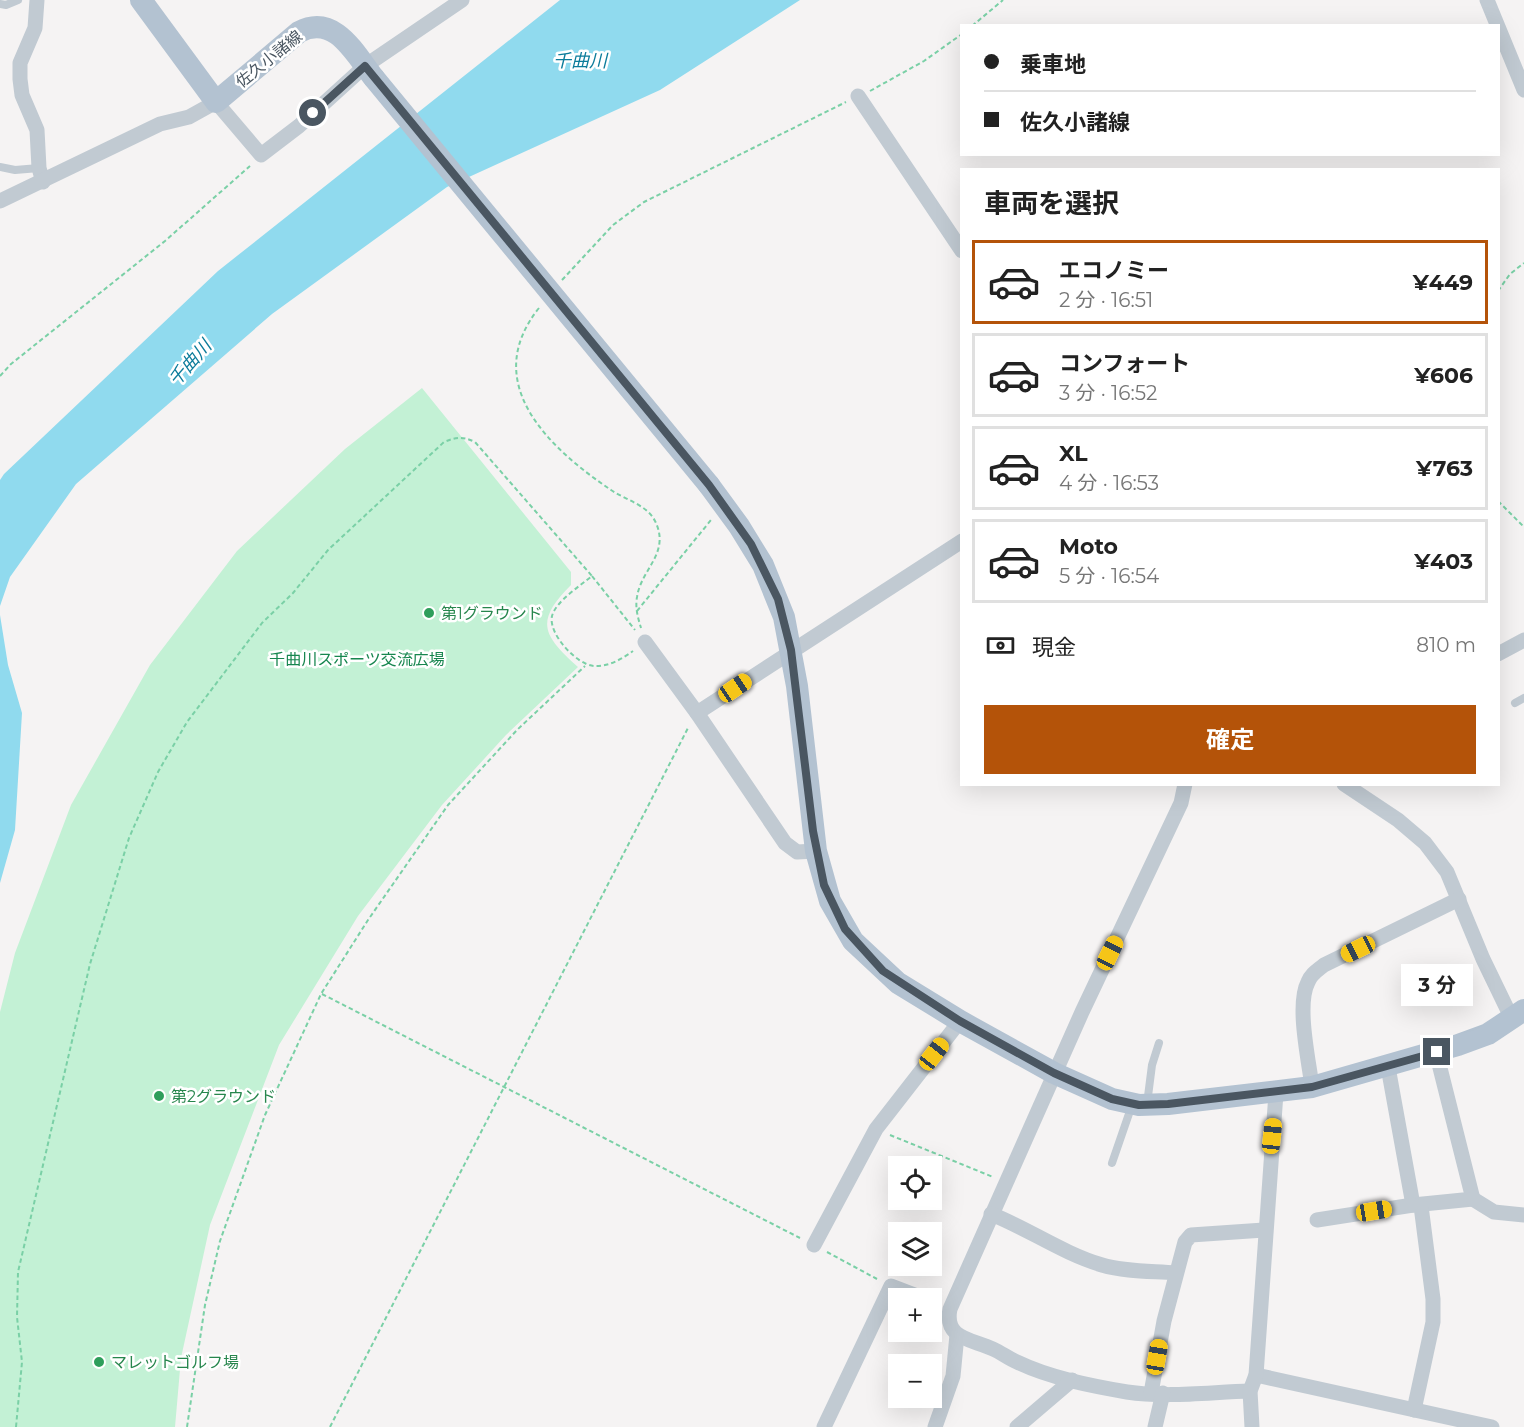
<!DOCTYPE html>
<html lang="ja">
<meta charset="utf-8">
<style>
:root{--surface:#fff;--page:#f2f2f2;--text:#222;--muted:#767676;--line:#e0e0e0;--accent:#b45309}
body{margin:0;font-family:Montserrat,"Noto Sans JP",sans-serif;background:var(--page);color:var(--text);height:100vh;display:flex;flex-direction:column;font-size:22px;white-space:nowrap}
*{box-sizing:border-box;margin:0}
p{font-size:20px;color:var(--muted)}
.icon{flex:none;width:33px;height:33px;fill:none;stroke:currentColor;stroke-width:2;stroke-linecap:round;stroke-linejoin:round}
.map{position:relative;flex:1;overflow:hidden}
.panel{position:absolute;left:960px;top:168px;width:540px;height:618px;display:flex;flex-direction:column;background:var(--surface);border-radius:0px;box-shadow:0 6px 24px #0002}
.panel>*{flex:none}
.hud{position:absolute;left:960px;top:24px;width:540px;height:132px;border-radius:0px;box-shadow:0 6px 24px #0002;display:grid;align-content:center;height:132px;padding:0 24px;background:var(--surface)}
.tools{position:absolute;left:888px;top:1156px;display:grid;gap:12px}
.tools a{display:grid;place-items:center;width:54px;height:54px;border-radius:0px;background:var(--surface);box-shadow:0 6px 24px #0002;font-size:30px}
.end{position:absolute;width:27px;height:27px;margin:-14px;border:8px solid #4a5661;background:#fff;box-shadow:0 0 0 3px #fff}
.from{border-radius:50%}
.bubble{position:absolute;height:42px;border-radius:0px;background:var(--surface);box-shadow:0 6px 24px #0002;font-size:20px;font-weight:700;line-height:42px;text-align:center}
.car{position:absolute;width:18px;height:36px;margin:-18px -9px;border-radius:8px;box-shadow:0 0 4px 2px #0007;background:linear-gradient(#f5c518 24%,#345 0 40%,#f5c518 0 76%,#345 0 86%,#f5c518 0)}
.hud b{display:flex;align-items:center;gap:21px;height:57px;font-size:22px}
.hud b+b{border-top:2px solid var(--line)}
.hud i{width:15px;height:15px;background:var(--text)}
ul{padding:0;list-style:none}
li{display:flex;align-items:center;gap:18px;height:84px;margin:0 12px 9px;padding:0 12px;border:3px solid var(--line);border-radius:0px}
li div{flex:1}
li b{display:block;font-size:22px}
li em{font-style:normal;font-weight:700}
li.active{border-color:var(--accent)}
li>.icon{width:54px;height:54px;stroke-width:1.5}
h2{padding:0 24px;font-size:27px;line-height:72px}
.pay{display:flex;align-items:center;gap:15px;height:66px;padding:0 24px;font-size:22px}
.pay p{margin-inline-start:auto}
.action{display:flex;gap:12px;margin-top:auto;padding:12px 24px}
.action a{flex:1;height:69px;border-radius:0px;background:var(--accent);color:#fff;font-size:24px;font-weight:700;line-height:69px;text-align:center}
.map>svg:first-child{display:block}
.green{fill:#c3f1d5}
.water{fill:#90daee}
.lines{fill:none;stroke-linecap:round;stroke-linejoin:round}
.path{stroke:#7ad0a6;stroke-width:2;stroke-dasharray:4.5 3;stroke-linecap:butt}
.service{stroke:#c1cad2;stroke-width:8}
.minor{stroke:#c1cad2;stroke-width:15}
.primary{stroke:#b3c2d1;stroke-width:22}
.primary-bridge{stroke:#b3c2d1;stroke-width:22}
.route{stroke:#4a5661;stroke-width:8}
.leisure-dot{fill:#2e9e5b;stroke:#fff;stroke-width:2}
.labels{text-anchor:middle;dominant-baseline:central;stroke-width:5;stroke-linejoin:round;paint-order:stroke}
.street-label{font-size:16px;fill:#4a5661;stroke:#fff}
.leisure-label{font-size:16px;fill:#27864d;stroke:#fff;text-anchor:start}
.park-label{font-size:16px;fill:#17864f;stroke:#fff}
.water-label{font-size:18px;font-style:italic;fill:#0c7c9b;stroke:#fff}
</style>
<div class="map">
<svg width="1524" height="1427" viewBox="0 0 1524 1427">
<rect width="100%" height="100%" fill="#f5f3f3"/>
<path class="green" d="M 422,388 L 571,572 L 571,585 C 534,622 543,635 578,667 L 506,735 L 442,805 L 358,916 L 279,1045 L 210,1225 L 181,1358 L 175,1427 L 0,1427 L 0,1012 L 15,953 L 71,805 L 150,665 L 237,551 L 345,449 Z"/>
<g class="water">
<polygon points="560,0 800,0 660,90 447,187 272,314 76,484 10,577 0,606 0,480 4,474 218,271"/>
<polygon points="0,615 8,665 22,713 15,830 0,883"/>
</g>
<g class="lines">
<g class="path">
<polyline points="972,26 1003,0"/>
<polyline points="870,91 924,61 962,34"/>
<polyline points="562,280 613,225 644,202 846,102"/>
<polyline points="1498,291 1510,274 1524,263"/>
<path d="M 539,308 C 479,383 549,448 611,490 C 626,500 647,505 655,521 C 671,553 641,569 637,597 C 635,608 638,618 641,628"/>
<polyline points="0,376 11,364 165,241 250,166"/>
<polyline points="1498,501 1524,527"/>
<polyline points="592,576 635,630"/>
<polyline points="637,611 711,520"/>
<polyline points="322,994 800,1238"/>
<polyline points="890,1135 993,1177"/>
<polyline points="827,1252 877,1279"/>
<path d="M 16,1427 L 22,1362 L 17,1317 L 18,1272 L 90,964 L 129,838 L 158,772 L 187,722 L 262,623 L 293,593 L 328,550 L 444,442 C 456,437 463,436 475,442 L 592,576 C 580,586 556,601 552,616 C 548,634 577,665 594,666 C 608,667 622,659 633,651"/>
<polyline points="187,1427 205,1305 220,1241 265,1115 321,994 368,920 448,805 517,730 585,666"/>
<polyline points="330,1427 689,726"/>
</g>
<g class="service">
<polyline points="0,4 6,5 18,0"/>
<polyline points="0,167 15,170 39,168"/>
<polyline points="1515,703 1524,698"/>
<polyline points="1147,1104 1152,1065 1159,1043"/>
<polyline points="1112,1163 1132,1105"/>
</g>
<g class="minor">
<polyline points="37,0 35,28 20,63 20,79 22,95 37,130 39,168 43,182"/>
<polyline points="1487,0 1524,90"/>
<polyline points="858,96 962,251"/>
<polyline points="0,201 160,124 189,117 216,102 261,155 299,126 365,66 462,0"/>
<polyline points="645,642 697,713 785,843 797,852 816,851"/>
<polyline points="1498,654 1524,640"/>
<polyline points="697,713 962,541"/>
<path d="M 1185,784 L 1181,803 L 1082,1012 L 950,1309 C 944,1339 971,1339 993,1349 C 1002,1353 1009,1359 1017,1362 C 1050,1378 1092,1386 1127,1392 C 1166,1398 1211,1392 1250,1391"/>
<polyline points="1344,784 1398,820 1425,843 1447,872 1483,959 1512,1019"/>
<polyline points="1388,1067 1413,1205 1473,1199 1436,1052"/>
<path d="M 1312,1087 C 1309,1061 1296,1005 1308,982 C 1311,974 1318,970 1324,965 L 1459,899"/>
<polyline points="1473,1199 1494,1212 1524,1215"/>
<path d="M 991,1214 C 1029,1229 1062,1253 1102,1265 C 1126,1272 1152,1271 1176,1273"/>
<polyline points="1317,1220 1413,1205"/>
<polyline points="814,1245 876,1129 960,1021"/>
<polyline points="1256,1375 1492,1427"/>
<polyline points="1151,1393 1164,1321 1185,1242 1191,1235 1264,1230"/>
<polyline points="1414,1410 1433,1322 1433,1299 1421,1206"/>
<polyline points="824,1427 891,1286 925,1299"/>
<polyline points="935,1427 953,1376 957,1335"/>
<polyline points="1017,1427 1072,1380"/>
<polyline points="1155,1427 1163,1393"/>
<polyline points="1252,1427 1250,1391 1256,1375 1276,1093"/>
</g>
<g class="primary">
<path d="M 141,0 L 216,102 L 299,32 C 335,13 355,54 374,78"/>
<polyline points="709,485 739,526 763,565 784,617 797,686 816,851 830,901 853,941 898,983 960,1021 1054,1073 1112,1099 1139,1105 1168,1104 1312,1087 1458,1045 1488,1034 1524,1010"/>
</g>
<polyline class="primary-bridge" points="374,78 709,485"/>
</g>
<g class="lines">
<polyline class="route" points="313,113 365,66 709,485 751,544 778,599 791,650 813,831 824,885 845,929 883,971 960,1021 1054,1073 1112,1099 1139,1105 1168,1104 1312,1087 1437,1052"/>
</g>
<g class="leisure-dot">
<circle cx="429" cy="613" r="6"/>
<circle cx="159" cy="1096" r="6"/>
<circle cx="99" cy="1362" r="6"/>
</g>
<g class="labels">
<g class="street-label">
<text transform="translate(269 59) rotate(-39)">佐久小諸線</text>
</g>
<g class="leisure-label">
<text x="441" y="613">第1グラウンド</text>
<text x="171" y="1096">第2グラウンド</text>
<text x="111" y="1362">マレットゴルフ場</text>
</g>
<g class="park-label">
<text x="357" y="659">千曲川スポーツ交流広場</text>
</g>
<g class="water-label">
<text x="580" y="61">千曲川</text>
<text transform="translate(190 363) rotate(-49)">千曲川</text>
</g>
</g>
</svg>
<div class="tools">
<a><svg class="icon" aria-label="locate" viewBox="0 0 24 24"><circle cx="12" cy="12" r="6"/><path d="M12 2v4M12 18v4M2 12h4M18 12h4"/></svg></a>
<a><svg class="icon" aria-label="layers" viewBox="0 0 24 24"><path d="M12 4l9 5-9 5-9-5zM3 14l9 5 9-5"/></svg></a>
<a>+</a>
<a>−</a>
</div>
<i class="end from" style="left:313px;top:113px"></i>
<i class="end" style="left:1437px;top:1052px"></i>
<div class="bubble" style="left:1401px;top:964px;width:72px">3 分</div>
<i class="car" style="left:735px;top:688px;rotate:56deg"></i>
<i class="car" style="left:1358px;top:949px;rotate:244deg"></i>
<i class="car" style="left:1110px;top:953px;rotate:26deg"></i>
<i class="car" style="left:934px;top:1054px;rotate:38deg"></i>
<i class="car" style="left:1272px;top:1136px;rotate:6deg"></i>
<i class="car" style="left:1374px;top:1211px;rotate:81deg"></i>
<i class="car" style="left:1157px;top:1357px;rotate:10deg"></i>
<div class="hud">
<b><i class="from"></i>乗車地</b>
<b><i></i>佐久小諸線</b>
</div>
<section class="panel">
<h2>車両を選択</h2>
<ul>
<li class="active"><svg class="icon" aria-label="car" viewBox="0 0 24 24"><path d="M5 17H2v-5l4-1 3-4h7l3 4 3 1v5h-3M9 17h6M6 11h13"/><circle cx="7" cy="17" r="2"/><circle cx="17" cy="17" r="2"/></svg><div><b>エコノミー</b><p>2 分 · 16:51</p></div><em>¥449</em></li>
<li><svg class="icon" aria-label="car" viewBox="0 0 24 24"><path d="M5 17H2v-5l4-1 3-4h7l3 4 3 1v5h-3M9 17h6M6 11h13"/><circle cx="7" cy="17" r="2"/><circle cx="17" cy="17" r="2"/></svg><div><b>コンフォート</b><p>3 分 · 16:52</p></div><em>¥606</em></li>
<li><svg class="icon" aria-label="car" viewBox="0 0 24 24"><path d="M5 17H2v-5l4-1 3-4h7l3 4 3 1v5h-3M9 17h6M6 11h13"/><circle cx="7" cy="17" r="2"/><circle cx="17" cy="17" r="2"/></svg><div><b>XL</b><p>4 分 · 16:53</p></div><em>¥763</em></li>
<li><svg class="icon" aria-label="car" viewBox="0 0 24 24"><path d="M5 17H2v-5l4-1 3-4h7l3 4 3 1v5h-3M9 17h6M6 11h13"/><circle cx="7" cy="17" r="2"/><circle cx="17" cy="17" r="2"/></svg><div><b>Moto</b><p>5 分 · 16:54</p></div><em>¥403</em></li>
</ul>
<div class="pay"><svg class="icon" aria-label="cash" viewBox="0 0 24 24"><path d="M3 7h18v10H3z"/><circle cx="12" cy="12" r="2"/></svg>現金<p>810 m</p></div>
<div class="action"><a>確定</a></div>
</section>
</div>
